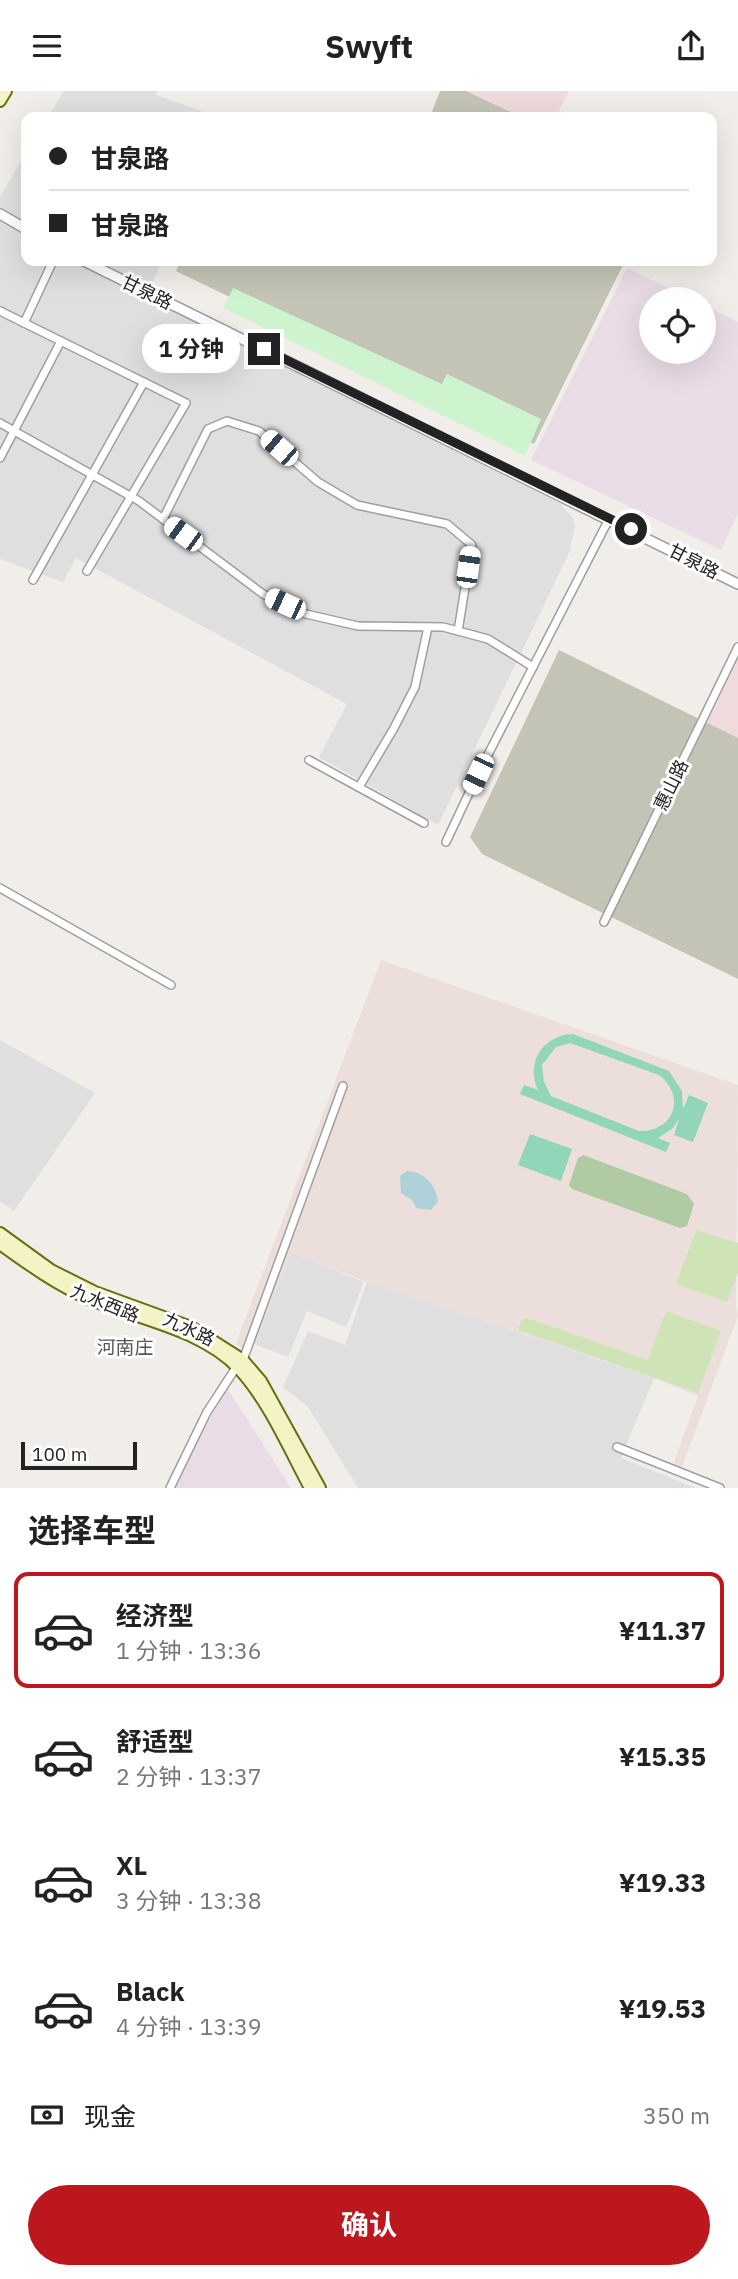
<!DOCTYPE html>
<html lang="zh">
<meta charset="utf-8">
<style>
:root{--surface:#fff;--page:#f6f6f6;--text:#222;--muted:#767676;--line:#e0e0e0;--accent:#bc171d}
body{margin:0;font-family:"IBM Plex Sans","Noto Sans SC",sans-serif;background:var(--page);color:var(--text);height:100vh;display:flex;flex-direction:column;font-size:26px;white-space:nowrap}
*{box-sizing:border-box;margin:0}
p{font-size:23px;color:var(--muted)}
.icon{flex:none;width:38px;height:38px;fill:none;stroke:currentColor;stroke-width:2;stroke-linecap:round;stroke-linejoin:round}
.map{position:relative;height:1397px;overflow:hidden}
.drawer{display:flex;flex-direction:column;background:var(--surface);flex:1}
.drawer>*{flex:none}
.top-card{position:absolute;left:21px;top:21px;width:696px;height:154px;border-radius:14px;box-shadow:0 7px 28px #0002;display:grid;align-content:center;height:154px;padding:0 28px;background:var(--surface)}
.controls{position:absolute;left:639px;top:196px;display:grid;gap:14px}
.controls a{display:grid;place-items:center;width:77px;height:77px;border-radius:50%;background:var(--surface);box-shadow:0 7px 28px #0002;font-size:35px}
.scale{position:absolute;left:21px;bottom:18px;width:116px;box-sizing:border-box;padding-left:7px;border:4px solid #222;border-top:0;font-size:19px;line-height:24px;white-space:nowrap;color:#222;-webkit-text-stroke:5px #fff;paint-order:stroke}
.end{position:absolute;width:32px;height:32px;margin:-16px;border:9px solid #222;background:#fff;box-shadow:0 0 0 4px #fff}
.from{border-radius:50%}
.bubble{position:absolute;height:49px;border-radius:24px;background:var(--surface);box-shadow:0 7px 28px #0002;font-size:23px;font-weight:700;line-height:49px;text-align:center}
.car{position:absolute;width:21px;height:42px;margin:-21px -10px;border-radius:9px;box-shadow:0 0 5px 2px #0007;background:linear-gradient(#fff 24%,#345 0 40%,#fff 0 76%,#345 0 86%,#fff 0)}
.top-card b{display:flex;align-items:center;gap:24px;height:66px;font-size:26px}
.top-card b+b{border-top:2px solid var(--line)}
.top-card i{width:18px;height:18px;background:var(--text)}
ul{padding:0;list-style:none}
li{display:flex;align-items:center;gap:21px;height:116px;margin:0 14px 10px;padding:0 14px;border:4px solid transparent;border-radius:14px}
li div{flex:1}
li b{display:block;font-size:26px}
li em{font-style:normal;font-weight:700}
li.on{border-color:var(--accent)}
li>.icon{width:63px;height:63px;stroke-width:1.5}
h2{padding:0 28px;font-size:32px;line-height:84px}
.pay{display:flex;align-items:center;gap:18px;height:77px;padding:0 28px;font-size:26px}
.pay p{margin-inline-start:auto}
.button{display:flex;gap:14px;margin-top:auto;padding:14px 28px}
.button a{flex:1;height:80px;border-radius:42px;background:var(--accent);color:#fff;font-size:28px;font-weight:700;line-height:80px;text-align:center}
header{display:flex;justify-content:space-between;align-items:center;height:91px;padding:0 28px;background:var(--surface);font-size:32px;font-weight:700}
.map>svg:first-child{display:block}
.residential{fill:#dfdfdf}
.commercial{fill:#efdbdb}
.industrial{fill:#e9dce7}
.military{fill:#ecdfdb}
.construction{fill:#c4c4b6}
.grass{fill:#cee4b6}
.forest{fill:#b0cba3}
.park{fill:#cdf4ce}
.pitch{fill:#91d6b9;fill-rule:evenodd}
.water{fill:#afd1d9}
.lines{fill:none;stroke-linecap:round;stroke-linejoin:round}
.minor-casing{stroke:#9f9f9f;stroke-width:10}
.tertiary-casing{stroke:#9f9f9f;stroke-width:12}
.secondary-casing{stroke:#686f12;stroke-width:14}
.minor{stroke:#fff;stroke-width:7}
.tertiary{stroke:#fff;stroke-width:9}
.secondary{stroke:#f3f3c5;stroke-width:10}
.route{stroke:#222;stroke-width:9}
.labels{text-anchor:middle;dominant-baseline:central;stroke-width:6;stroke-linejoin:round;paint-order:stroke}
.street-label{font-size:18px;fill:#222;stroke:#fff}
.neighbourhood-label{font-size:19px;fill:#555;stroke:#fff}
</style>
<header><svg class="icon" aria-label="menu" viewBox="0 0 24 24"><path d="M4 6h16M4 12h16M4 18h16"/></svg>Swyft<svg class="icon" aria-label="share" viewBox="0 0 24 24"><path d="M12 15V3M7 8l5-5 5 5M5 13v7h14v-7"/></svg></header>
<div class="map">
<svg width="738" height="1397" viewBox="0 0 738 1397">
<rect width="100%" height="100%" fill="#f1eee9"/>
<g class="residential">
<polygon points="64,0 157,0 156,4 218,26 48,26"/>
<polygon points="26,62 26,170 162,170 146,206 559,412 572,426 575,435 569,462 439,732 436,733 319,666 347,613 76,467 63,491 0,468 0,106"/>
<polygon points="0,949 95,1002 14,1120 0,1110"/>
<polygon points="291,1162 364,1191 346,1236 307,1220 288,1266 254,1253"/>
<polygon points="367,1191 654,1287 621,1367 696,1397 358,1397 308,1316 283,1296 308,1240 345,1254"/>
</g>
<g class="commercial">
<polygon points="466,0 569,0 556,26 520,26"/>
<polygon points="738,568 738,647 707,632"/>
</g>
<g class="industrial">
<polygon points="627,177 691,208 651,208 651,261 704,261 704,214 738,231 738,422 721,459 531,369"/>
<polygon points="227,1297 291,1397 172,1397"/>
</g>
<polygon class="military" points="381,869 738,994 736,1216 738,1225 682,1376 673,1373 698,1305 654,1287 367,1191 291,1162 249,1265 236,1252"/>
<g class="construction">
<polygon points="440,0 466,0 521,26 430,26"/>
<polygon points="181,170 625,170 534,353 176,180"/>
<polygon points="559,559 738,647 738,888 482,763 470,746"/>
</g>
<g class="grass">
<polygon points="696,1139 738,1152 738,1181 727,1211 676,1193"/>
<polygon points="666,1220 721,1240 698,1302 518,1239 522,1228 527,1227 648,1269"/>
</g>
<polygon class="forest" points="583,1064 687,1103 694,1113 687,1135 680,1137 572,1098 569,1094 578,1067"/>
<polygon class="park" points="233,197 442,293 447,283 541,328 525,365 224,217"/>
<g class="pitch">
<path d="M 573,943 L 669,980 L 682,1000 L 683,1018 L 689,1004 L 708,1012 L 693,1051 L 674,1044 L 679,1028 L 672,1038 L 658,1047 L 670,1052 L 666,1061 L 520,1003 L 524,994 L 538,999 C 525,972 543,944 573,943 ZM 570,952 L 659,984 C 687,1006 674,1041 639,1040 L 551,1005 L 544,991 L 542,974 L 556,956 Z"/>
<polygon points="530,1043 572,1058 561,1090 518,1074"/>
</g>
<path class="water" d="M 407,1080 C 424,1080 437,1095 438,1111 L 431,1119 L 416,1117 L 412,1109 L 401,1102 L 400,1085 Z"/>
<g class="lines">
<g class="minor-casing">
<g id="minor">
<polyline points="0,220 186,312 87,480"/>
<polyline points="24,232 53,170"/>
<polyline points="0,332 139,410 263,503 306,523 358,535 443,536 488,548 533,576"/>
<polyline points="0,367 61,250"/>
<polyline points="163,428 208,338 227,330 259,340 318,391 357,414 447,433 472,454 458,540"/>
<polyline points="33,489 144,291"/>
<polyline points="309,669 424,732"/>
<polyline points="359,696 394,637 415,596 428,536"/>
<polyline points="446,751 478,683 609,428"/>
<polyline points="0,797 171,894"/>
<polyline points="604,831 738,556"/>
<polyline points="617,1356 720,1397"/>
<polyline points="170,1397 207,1321 237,1275 243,1269 343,995"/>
</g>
</g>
<g class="tertiary-casing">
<g id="tertiary">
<polyline points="0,123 26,138"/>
<polyline points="84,170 738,493"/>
</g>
</g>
<g class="secondary-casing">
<g id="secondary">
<polyline points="0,10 6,0"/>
<polyline points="0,1142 51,1179 95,1201 191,1236 243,1269 261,1290 320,1397"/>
<path d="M 0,1153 C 29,1174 57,1194 91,1209 C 138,1228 203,1239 239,1278 C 268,1309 290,1360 310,1397"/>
</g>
</g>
<use href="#minor" class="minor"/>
<use href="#tertiary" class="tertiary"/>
<use href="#secondary" class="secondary"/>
</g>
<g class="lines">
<polyline class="route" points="264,258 631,438"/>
</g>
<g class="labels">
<g class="street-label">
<text transform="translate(147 201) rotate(26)">甘泉路</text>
<text transform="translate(694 470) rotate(27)">甘泉路</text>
<text transform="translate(671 694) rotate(-64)">惠山路</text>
<text transform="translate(105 1212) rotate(22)">九水西路</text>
<text transform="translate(189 1238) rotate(25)">九水路</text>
</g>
<g class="neighbourhood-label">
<text x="125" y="1256">河南庄</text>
</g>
</g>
</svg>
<div class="controls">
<a><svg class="icon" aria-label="locate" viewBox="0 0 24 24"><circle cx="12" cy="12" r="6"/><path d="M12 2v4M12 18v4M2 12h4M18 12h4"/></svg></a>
</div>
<div class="scale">100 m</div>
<i class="end from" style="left:631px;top:438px"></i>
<i class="end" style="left:264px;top:258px"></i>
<div class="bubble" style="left:142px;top:233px;width:98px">1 分钟</div>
<i class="car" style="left:279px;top:357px;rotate:311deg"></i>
<i class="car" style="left:183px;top:443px;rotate:306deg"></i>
<i class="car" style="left:468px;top:476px;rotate:8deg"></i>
<i class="car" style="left:285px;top:513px;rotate:295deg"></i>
<i class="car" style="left:478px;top:683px;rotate:205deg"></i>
<div class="top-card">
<b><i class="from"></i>甘泉路</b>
<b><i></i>甘泉路</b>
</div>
</div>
<section class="drawer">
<h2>选择车型</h2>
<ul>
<li class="on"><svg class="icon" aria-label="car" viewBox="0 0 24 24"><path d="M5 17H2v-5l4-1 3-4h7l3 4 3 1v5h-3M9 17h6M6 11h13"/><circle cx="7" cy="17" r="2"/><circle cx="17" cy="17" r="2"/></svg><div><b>经济型</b><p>1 分钟 · 13:36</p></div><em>¥11.37</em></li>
<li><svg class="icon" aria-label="car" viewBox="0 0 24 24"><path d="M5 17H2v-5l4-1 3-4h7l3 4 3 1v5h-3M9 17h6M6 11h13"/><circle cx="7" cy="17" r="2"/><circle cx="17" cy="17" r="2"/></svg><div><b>舒适型</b><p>2 分钟 · 13:37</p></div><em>¥15.35</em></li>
<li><svg class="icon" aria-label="car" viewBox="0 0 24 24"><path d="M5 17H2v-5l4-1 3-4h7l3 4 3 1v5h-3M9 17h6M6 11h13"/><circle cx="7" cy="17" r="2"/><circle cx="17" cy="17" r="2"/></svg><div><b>XL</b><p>3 分钟 · 13:38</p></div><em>¥19.33</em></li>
<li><svg class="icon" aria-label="car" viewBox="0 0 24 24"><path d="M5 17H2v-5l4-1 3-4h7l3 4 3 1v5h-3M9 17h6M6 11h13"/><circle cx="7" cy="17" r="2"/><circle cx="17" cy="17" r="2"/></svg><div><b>Black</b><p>4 分钟 · 13:39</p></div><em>¥19.53</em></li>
</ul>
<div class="pay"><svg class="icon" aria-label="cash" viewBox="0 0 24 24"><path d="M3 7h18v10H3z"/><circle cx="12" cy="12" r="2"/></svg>现金<p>350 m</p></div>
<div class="button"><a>确认</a></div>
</section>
